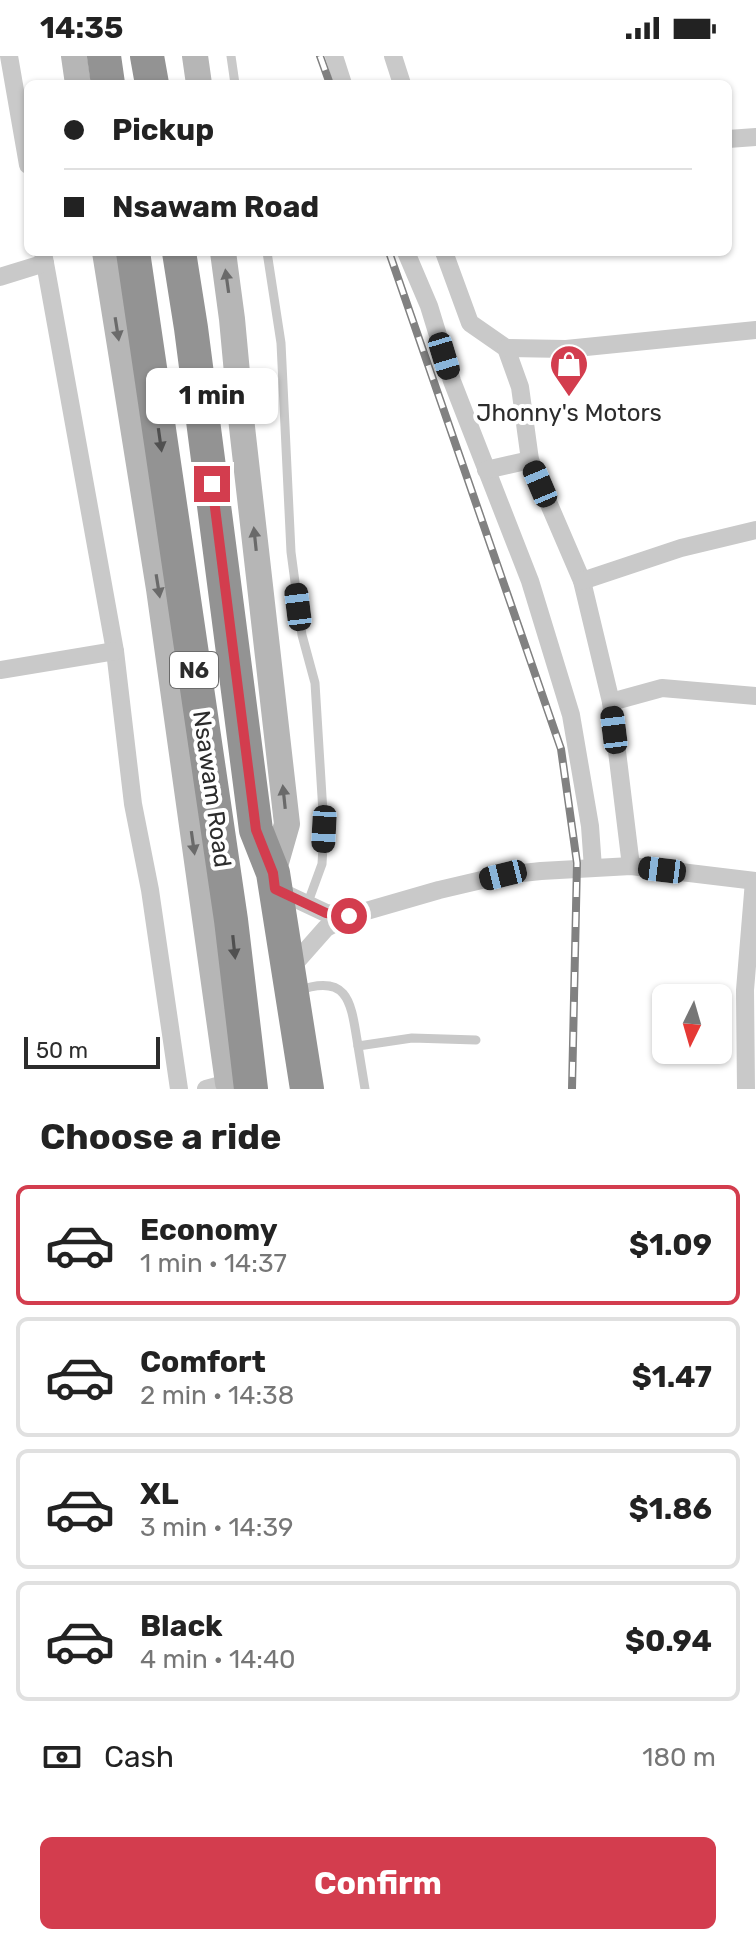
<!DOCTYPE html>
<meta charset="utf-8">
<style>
:root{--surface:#fff;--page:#f6f6f6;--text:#222;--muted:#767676;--line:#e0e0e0;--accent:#d33d4e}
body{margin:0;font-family:Rubik,sans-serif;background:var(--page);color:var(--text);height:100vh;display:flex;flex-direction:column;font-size:30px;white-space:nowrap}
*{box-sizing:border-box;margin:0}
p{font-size:26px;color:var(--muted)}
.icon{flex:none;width:44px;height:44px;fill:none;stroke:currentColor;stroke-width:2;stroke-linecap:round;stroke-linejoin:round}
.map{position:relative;height:1033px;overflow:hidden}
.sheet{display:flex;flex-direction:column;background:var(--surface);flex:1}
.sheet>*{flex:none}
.banner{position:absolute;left:24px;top:24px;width:708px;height:176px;border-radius:12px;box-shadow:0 2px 6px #0004;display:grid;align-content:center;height:176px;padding:0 40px;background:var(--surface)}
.needle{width:52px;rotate:185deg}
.buttons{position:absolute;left:652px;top:928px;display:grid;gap:16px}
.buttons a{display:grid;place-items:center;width:80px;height:80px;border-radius:12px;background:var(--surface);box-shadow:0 2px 6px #0004;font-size:40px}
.scale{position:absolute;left:24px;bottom:20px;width:136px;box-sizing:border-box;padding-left:8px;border:4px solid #2c2c2c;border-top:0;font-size:22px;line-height:28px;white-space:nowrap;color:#2c2c2c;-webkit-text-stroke:6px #fff;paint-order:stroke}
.end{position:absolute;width:36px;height:36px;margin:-18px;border:10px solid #d33d4e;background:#fff;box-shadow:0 0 0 4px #fff}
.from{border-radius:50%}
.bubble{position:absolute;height:56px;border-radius:12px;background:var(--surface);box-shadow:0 2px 6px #0004;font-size:26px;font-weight:700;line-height:56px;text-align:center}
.car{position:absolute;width:24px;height:48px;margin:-24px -12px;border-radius:10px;box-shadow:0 0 6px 2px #0007;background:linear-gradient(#222 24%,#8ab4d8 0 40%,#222 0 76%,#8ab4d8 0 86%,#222 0)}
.banner b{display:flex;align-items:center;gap:28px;height:76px;font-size:30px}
.banner b+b{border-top:2px solid var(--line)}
.banner i{width:20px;height:20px;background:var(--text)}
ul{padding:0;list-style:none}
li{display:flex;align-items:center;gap:24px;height:120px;margin:0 16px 12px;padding:0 24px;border:4px solid var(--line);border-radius:12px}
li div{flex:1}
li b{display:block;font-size:30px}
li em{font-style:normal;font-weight:700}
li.on{border-color:var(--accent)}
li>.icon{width:72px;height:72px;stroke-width:1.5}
h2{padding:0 40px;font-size:36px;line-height:96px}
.pay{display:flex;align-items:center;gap:20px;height:88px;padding:0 40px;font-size:30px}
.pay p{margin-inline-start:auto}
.button{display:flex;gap:16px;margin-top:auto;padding:16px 40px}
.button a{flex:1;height:92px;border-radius:12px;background:var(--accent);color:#fff;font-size:32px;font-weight:700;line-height:92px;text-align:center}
.status{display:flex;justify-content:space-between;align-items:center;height:56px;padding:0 40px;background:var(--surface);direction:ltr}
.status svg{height:22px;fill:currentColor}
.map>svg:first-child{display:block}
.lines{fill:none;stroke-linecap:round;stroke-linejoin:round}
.lane{stroke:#c9c9c9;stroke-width:9}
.street{stroke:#c9c9c9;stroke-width:18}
.secondary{stroke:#b6b6b6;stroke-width:26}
.highway{stroke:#939393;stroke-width:34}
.rail-casing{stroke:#818181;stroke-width:8}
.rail{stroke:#fff;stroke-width:5;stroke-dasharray:15;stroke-linecap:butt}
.oneway{fill:#6a6a6a}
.oneway2{fill:#505050}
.route{stroke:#d33d4e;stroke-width:10}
.labels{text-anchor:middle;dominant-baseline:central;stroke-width:8;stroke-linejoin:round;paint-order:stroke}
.shield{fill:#fff;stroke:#6b6b6b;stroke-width:2}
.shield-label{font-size:22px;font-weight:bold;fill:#2c2c2c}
.poi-label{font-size:24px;fill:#2c2c2c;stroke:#fff}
.street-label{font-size:24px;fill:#2c2c2c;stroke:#fff}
</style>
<div class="status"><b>14:35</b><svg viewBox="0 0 49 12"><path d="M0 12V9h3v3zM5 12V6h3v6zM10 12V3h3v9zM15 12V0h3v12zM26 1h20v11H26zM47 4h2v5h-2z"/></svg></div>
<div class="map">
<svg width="756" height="1033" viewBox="0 0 756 1033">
<rect width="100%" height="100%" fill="#fff"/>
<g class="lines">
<g class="lane">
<polyline points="231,0 235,28"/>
<polyline points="267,196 281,287 291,496 302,579 315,627 324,773 322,808 307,849"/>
<path d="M 297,935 C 350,916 351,948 358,990 L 412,982 L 476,984"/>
<polyline points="358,990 365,1033"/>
</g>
<g class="street">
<polyline points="9,0 28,109"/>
<polyline points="334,0 343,28"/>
<polyline points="393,0 402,28"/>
<polyline points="728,83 756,81"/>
<polyline points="406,196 429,250 452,325 530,525 571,659 590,770 593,812"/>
<polyline points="444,196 470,267 506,292 520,331 530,404 582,525 611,646 631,810"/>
<polyline points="45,207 115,595 133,748 150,834 179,1033"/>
<polyline points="0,221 45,207 43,197"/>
<polyline points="506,292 566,293 756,274"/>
<polyline points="486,414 530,404"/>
<polyline points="582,525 681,492 756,474"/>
<polyline points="0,614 115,595"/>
<polyline points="611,646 662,632 756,640"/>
<polyline points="275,833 326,857 349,860"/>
<polyline points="288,915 326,872 349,860 439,834 503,819 541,815 631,810 756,825"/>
<polyline points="206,1033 228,1027"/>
<polyline points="746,1033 745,934 754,825"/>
</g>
<g class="secondary">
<polyline points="74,0 78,28"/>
<polyline points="195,0 199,28"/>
<polyline points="105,196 159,533 228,1027 232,1033"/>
<polyline points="223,196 232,263 242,371 287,768 273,817"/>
</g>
<g class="highway">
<polyline points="104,0 108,28"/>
<polyline points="147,0 152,28"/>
<polyline points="133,196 231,864 251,1033"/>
<polyline points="179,196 191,272 256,774 273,817 307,1033"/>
</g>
<g class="rail-casing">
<g id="rail">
<polyline points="320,0 330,28"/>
<polyline points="389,196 561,693 577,807 572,1033"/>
</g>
</g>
<use href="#rail" class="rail"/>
</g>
<defs><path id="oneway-solid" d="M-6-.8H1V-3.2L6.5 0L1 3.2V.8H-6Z" transform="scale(2)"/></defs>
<g class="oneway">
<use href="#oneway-solid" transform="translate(227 225) rotate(-98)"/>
<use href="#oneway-solid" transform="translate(117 273) rotate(81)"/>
<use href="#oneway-solid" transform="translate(255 483) rotate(-96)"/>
<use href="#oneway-solid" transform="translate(158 530) rotate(81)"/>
<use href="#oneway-solid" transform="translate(284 741) rotate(-96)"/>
<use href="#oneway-solid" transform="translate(193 787) rotate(82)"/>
</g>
<g class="oneway2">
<use href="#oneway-solid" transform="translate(160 384) rotate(82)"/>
<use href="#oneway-solid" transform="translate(234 891) rotate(84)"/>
</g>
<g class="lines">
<polyline class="route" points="212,428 256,774 273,817 275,833 326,857 349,860"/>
</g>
<defs>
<g id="shop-pin" transform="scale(2)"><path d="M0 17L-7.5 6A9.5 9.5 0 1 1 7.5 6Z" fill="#d33d4e" stroke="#fff"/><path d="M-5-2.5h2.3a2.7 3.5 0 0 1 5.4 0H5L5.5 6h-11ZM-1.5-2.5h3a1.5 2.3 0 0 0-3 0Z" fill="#fff"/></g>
</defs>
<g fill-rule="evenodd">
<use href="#shop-pin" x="569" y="308"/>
</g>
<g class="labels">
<rect class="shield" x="170" y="596" width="48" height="36" rx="6"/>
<g class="shield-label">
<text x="194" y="614">N6</text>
</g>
<g class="poi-label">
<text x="569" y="357">Jhonny's Motors</text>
</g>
<g class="street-label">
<text transform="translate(212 733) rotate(82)">Nsawam Road</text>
</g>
</g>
</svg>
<div class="buttons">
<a><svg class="needle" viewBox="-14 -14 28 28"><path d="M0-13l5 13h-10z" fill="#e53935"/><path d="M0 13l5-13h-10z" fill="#767676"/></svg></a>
</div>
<div class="scale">50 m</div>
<i class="end from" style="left:349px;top:860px"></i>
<i class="end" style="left:212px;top:428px"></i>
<div class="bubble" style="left:146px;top:312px;width:132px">1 min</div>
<i class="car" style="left:444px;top:300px;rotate:163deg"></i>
<i class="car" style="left:540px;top:428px;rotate:337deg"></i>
<i class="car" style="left:298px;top:551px;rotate:353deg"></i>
<i class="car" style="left:614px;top:674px;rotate:353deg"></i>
<i class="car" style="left:324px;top:773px;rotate:183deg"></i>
<i class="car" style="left:662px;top:814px;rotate:277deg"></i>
<i class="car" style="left:503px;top:819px;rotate:256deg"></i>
<div class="banner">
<b><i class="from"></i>Pickup</b>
<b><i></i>Nsawam Road</b>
</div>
</div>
<section class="sheet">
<h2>Choose a ride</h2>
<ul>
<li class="on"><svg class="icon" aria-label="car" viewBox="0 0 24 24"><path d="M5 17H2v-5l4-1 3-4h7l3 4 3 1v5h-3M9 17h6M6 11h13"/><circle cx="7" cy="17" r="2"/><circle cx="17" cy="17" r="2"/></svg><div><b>Economy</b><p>1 min · 14:37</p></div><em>$1.09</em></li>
<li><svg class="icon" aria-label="car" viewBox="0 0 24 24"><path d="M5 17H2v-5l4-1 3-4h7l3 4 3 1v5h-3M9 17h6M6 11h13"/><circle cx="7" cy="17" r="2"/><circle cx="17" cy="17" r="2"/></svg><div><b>Comfort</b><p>2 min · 14:38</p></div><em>$1.47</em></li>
<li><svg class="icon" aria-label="car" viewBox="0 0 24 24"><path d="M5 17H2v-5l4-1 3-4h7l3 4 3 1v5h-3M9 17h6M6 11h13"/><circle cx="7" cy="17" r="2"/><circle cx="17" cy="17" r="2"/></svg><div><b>XL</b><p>3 min · 14:39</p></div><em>$1.86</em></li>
<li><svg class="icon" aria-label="car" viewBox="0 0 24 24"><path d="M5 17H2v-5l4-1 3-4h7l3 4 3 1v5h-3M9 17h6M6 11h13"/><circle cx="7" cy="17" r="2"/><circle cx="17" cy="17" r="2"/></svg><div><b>Black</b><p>4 min · 14:40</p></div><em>$0.94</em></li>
</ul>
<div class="pay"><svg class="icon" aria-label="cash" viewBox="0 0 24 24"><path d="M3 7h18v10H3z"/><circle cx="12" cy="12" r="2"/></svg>Cash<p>180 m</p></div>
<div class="button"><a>Confirm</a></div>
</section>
